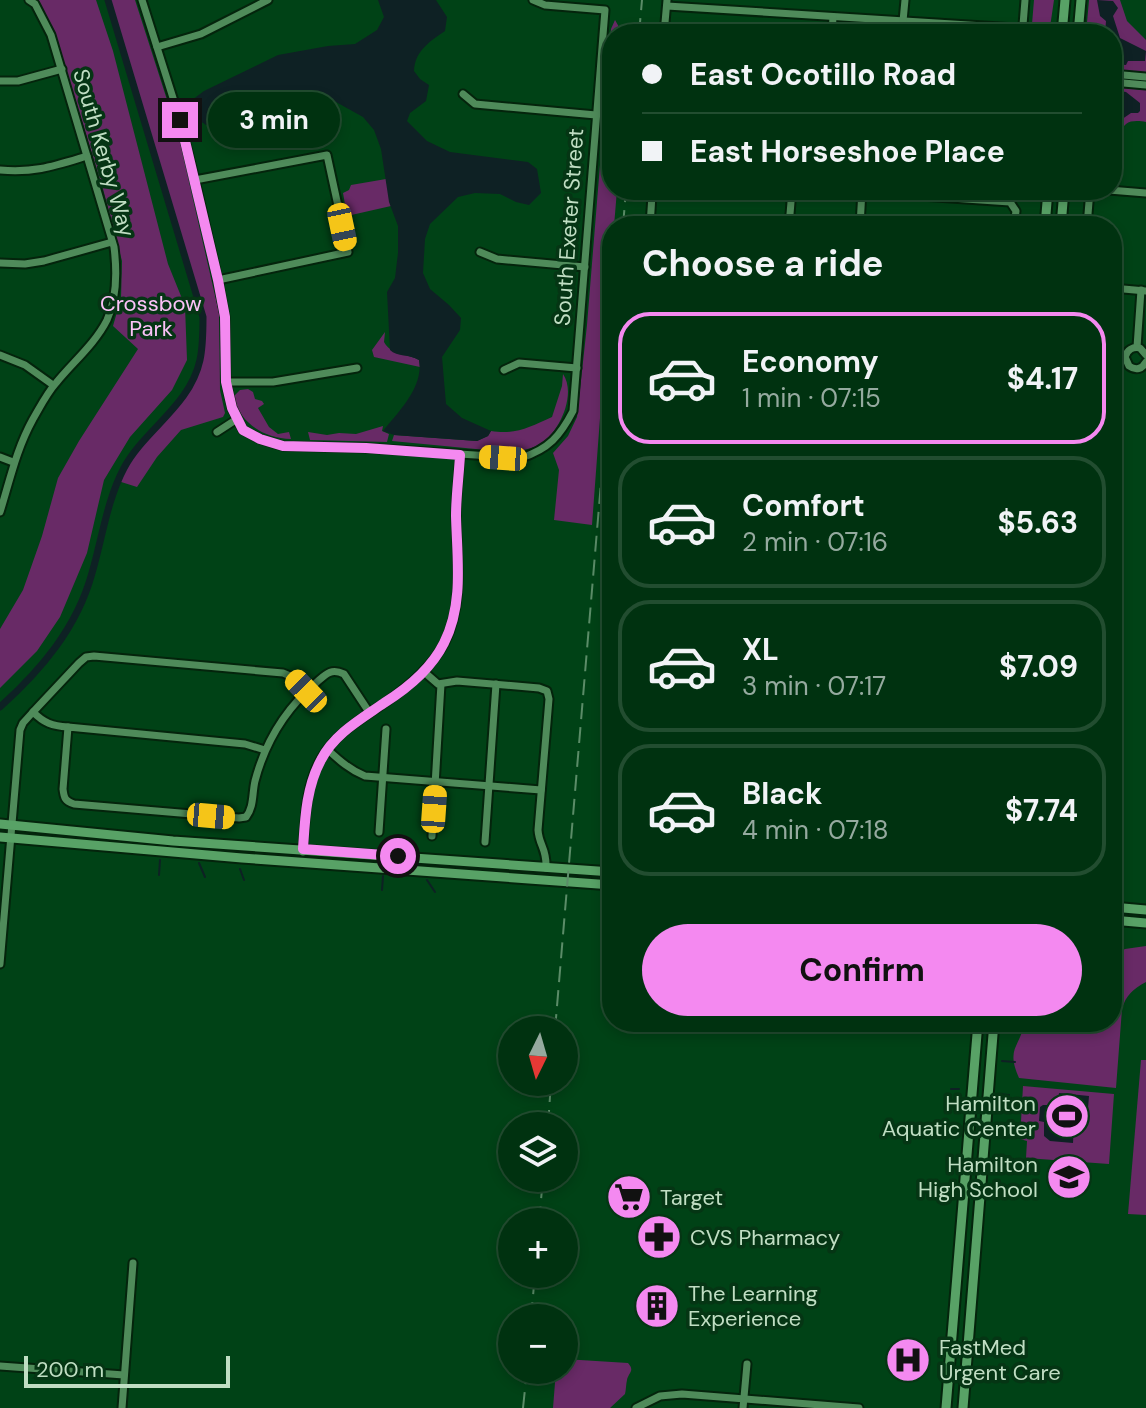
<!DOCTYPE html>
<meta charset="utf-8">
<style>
:root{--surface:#003210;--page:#0e3e1e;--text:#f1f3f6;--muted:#95aa9f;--line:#224d30;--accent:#f489f0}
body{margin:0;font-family:"DM Sans",sans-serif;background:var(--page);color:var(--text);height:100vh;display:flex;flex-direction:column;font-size:30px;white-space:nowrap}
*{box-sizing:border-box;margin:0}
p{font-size:26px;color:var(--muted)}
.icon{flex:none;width:44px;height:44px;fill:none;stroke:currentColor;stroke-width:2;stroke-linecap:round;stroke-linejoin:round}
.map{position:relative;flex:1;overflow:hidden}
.drawer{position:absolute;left:602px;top:216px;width:520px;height:816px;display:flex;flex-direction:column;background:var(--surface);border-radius:32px;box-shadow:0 4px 12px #0003,0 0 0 2px var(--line)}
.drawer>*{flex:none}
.top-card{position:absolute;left:602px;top:24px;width:520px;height:176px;border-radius:32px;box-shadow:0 4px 12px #0003,0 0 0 2px var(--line);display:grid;align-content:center;height:176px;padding:0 40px;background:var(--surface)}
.needle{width:52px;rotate:185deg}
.fabs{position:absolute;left:498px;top:1016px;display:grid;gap:16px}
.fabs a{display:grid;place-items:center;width:80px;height:80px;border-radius:50%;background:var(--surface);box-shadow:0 4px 12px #0003,0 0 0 2px var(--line);font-size:40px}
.scale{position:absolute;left:24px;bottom:20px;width:206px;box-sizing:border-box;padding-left:8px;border:4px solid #c0dec3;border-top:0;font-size:22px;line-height:28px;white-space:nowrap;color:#c0dec3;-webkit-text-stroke:6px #053514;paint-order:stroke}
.end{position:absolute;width:36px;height:36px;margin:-18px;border:10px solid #f489f0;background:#111;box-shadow:0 0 0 4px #111}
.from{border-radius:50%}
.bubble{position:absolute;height:56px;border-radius:28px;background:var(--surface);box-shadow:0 4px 12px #0003,0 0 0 2px var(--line);font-size:26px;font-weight:700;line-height:56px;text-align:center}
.car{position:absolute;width:24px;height:48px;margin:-24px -12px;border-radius:10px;box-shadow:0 0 6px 2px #0007;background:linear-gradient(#f5c518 24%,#345 0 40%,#f5c518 0 76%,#345 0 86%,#f5c518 0)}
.top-card b{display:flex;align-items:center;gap:28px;height:76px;font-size:30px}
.top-card b+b{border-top:2px solid var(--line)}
.top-card i{width:20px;height:20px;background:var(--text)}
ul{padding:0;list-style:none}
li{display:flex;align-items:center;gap:24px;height:132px;margin:0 16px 12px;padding:0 24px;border:4px solid var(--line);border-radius:32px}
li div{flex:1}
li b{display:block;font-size:30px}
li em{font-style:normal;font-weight:700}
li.selected{border-color:var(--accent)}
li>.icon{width:72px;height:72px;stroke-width:1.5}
h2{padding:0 40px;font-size:36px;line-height:96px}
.cta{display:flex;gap:16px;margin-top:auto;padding:16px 40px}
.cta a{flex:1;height:92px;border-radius:48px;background:var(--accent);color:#111;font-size:32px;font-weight:700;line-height:92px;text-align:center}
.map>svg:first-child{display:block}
.green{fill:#682a66}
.water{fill:#0e2124}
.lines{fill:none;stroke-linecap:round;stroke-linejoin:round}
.stream{stroke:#0e2124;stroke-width:2}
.canal{stroke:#0e2124;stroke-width:7}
.minor-casing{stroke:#04240c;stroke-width:11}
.major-casing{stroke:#04240c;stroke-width:13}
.minor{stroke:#4f8b5a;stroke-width:7}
.major{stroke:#58a266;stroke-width:9}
.rail{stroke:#5b8c68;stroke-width:2;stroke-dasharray:16 8;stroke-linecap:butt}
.route{stroke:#f489f0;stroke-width:10}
.labels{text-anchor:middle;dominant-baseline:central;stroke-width:7;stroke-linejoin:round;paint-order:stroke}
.street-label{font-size:22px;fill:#c0dec3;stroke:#053514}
.park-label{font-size:22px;fill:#fcc2f8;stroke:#053514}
.poi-label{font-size:22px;fill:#c0dec3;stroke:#053514;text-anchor:start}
</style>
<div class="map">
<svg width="1146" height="1408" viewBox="0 0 1146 1408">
<rect width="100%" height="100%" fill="#004216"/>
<g class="green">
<polygon points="34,0 96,0 113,51 168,264 185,306 187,360 172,390 130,437 104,480 87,553 60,617 37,651 0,688 0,629 23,590 42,536 58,478 79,441 138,349 113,326 121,298 122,261 103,189 58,44 38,2"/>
<polygon points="110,0 135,0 178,134 219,313 220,390 225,413 223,417 181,430 157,457 137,487 118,481 134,454 173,412 190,388 202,358 204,318"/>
<polygon points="1034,0 1054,0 1049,34 1026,34 1032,24"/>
<polygon points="1089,0 1120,0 1127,21 1146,40 1146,73 1112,71 1112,34 1086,34"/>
<polygon points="615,20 623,34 612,34 612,190 617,190 614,226 612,226 612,258 592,525 554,520 559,470 553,453 568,436 577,417 587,325 611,29"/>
<path d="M 1112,87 L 1146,90 L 1146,122 C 1140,121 1131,120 1126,124 C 1116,131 1117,166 1116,178 L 1112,177 Z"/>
<polygon points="386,179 391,206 347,216 343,193 349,190 351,185"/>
<path d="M 385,332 L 384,342 C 392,356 406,353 419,360 L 420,367 L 374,357 L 372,350 Z"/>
<path d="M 563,374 C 577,394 559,435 538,445 C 529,450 518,451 507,452 L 392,441 L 394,435 L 477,441 L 488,436 L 491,431 C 516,435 530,427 552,417 L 562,386 Z"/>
<path d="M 248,389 L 253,392 L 255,399 L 262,401 L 264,404 L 258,408 L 269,427 L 278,434 L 289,432 L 291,439 C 264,438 241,424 233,397 L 240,390 Z"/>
<polygon points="383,426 382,431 389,434 387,442 310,440 308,432 327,435 339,433 356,434"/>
<path d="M 1146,946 L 1146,982 C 1133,989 1126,995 1122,1009 L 1116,1088 L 1019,1078 C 1006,1048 1019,1049 1025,1022 L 1112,1022 L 1112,953 L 1117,953 L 1125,949 Z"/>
<polygon points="1141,1060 1146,1060 1146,1215 1128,1214"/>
<polygon points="1023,1086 1114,1094 1109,1164 1026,1158 1027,1141 1020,1139"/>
<path d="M 564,1359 L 628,1363 C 635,1371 629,1372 627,1380 C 626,1384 626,1390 625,1394 L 610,1408 L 553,1408 L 556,1370 L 564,1370 Z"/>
</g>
<g class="water">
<path d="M 378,0 L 436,0 L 447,17 L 445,31 C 429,42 415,51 414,71 L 420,79 L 429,85 L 426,101 L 410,113 L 407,121 L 427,141 L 450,152 L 528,162 L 537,169 L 541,193 L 529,205 L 516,202 L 500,194 L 475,193 L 458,197 L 430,224 L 425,239 L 423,273 L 430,289 L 449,305 L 461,318 L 460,330 L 442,357 L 446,404 L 462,418 L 491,431 L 488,436 L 477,441 L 394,435 L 383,431 C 398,412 424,387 419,360 C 410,354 397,357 390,350 L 387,292 L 395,278 L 398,253 L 398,226 L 389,202 L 381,149 L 374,130 L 363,117 L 327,97 L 305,97 L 251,122 L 206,125 L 196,118 L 192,100 L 204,91 L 278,55 L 328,46 L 355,44 L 377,30 L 384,17 Z"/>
<polygon points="1097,0 1113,1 1118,8 1113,16 1120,38 1146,51 1145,61 1128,61 1126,65 1114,64 1112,59 1112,34 1105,34 1106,21 1100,16"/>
<polygon points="1114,90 1126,92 1140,103 1140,111 1138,113 1131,113 1112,126 1112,93"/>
<polygon points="1059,1093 1089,1096 1087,1120 1069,1119 1068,1124 1074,1125 1073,1143 1050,1141 1044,1136 1044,1122 1039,1121 1040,1107 1043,1105 1050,1105 1050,1108 1053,1109 1054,1111 1064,1112 1064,1115 1069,1111 1069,1107 1058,1106"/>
</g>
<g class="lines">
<g class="stream">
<polyline points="199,863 205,877"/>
<polyline points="240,869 244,880"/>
<polyline points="159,875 160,860"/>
<polyline points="427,880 435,892"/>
<polyline points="382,890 383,876"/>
<polyline points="1002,1061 1015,1062"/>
<polyline points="951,1089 959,1089"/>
<polyline points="998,1094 1009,1095"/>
<polyline points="996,1131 1008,1132"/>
</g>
<path class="canal" d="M 0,707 C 41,670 77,628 92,573 C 102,539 107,500 124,468 C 145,429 190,406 200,360 C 203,346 203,331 203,317 L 108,0"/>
<g class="minor-casing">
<g id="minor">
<path d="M 142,0 L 180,120 L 195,180 L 218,280 L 225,317 L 226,382 L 232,408 L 243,430 L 260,439 L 283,446 L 366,448 L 521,458 C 549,449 560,436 573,411 L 605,10 L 545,5 L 533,0"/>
<polyline points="667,6 1016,28 1021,28 1023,25 1025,0"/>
<polyline points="903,21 905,0"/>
<polyline points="664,34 667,0"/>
<polyline points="832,34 833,17"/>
<polyline points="157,47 201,34 268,0"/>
<polyline points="1112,74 1146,77"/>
<polyline points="0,81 18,81 62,69"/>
<polyline points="1112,82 1146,85"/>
<polyline points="463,94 475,104 596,115"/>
<path d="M 0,170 C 35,173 54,166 87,156"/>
<polyline points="195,180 327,155 348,252 218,280"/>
<polyline points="709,190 791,197"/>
<polyline points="1109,190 1146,193"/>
<polyline points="862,192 1010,202 1016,211 1014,226"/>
<polyline points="650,226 652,195 654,190"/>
<polyline points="789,226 792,190"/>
<polyline points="860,226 862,190"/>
<polyline points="1087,226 1090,190"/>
<polyline points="480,252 497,259 585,267"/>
<polyline points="0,263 25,264 44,261 112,242"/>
<polyline points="1112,288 1146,291"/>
<polyline points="1137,347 1141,290"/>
<polyline points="0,355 25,365 53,385"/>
<path d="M 1146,355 L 1140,348 C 1133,346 1127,350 1125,357 L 1129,366 C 1136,371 1142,369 1146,362"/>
<polyline points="504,370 519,363 577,368"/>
<polyline points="226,382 273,382 357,368"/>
<polyline points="217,432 237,419"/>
<polyline points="0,457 13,462"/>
<path d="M 0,512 C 10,480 16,450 33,419 C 40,407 47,393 56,383 C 72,363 95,344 107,320 C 117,298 117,271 114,247 L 51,35 L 35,4 L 29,0"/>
<path d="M 423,671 L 438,684 L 457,681 L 539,688 L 547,691 L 549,699 L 538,830 C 539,846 547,848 546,868"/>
<polyline points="33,712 79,663 86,657 94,656 283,673 295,678 306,691"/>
<path d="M 265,750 L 245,744 L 68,727 L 63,789 C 64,798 65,801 74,804 L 239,818 L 246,817 C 254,807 252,794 255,781 C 265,743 286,708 317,682 C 326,674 331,668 344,674 L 369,712"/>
<path d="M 328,750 C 339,760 350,770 365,776 L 541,790"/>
<polyline points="379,832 386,729"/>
<polyline points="432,836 441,684"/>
<polyline points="485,842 496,684"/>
<path d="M 303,852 C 305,821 305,785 322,757 C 337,732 363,718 386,702 C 409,686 432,667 445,642 C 464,603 457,558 456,516 C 456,496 459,475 460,455"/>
<path d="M 0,964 L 20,730 L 23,723 L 33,712 C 44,723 52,726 68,727"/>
<polyline points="0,1366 124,1375"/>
<polyline points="122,1408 133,1263"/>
<polyline points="636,1408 660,1396 682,1394 859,1408"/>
<polyline points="743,1408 747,1364"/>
</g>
</g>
<g class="major-casing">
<g id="major">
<polyline points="1062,34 1065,0"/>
<polyline points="1078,34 1081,0"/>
<polyline points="1045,226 1048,190"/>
<polyline points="1061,226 1064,190"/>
<polyline points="0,824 173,841 612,872"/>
<polyline points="0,837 242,858 612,885"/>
<polyline points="1112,907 1146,910"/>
<polyline points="1112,920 1146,923"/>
<polyline points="946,1408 978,1022"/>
<polyline points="963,1408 994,1022"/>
</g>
</g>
<use href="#minor" class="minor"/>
<use href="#major" class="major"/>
<g class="rail">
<polyline points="639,34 642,0"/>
<polyline points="623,226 626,190"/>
<polyline points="555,1030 612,352"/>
<polyline points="548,1126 551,1082"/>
<polyline points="539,1222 543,1178"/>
<polyline points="531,1318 535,1274"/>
<polyline points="523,1408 527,1370"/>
</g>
</g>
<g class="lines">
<path class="route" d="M 180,120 L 218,280 L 225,317 L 226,382 L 232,408 L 243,430 L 260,439 L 283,446 L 366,448 L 460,455 C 459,475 456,496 456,516 C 457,558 464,604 444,643 C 431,669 408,688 384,703 C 361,719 334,734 321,760 C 306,788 305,819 303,849 L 398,856"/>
</g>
<defs>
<g id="stadium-disc" transform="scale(2.3)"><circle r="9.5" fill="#f489f0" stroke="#053514"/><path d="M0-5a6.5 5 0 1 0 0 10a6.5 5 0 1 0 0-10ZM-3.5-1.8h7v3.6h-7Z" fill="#111"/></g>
<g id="school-disc" transform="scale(2.3)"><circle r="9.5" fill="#f489f0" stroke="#053514"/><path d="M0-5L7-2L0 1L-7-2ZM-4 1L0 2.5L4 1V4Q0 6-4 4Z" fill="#111"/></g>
<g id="supermarket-disc" transform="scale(2.3)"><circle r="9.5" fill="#f489f0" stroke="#053514"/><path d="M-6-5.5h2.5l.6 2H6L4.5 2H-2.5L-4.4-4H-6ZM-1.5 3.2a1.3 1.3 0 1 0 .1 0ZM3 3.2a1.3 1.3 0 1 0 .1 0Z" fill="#111"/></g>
<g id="pharmacy-disc" transform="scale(2.3)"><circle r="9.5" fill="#f489f0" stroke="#053514"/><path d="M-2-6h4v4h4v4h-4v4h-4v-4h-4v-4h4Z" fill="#111"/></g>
<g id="building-disc" transform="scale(2.3)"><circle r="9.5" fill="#f489f0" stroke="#053514"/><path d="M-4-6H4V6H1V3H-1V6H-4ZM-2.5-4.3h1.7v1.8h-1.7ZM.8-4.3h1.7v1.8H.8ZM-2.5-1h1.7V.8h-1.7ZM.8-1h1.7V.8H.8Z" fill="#111"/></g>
<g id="hospital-disc" transform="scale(2.3)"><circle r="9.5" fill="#f489f0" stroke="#053514"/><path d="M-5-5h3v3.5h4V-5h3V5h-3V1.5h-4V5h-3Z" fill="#111"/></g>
</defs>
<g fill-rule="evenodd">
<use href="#stadium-disc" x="1067" y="1116"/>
<use href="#school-disc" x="1069" y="1177"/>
<use href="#supermarket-disc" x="629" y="1197"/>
<use href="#pharmacy-disc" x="659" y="1237"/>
<use href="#building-disc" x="657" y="1306"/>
<use href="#hospital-disc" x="908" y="1360"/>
</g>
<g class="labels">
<g class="street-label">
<text transform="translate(104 153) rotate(74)">South Kerby Way</text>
<text transform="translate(569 227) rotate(-86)">South Exeter Street</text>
</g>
<g class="park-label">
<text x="151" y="303">Crossbow<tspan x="151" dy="25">Park</tspan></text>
</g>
<g class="poi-label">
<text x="1036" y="1103" text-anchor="end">Hamilton<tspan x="1036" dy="25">Aquatic Center</tspan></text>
<text x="1038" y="1164" text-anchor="end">Hamilton<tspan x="1038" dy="25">High School</tspan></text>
<text x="660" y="1197">Target</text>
<text x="690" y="1237">CVS Pharmacy</text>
<text x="688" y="1293">The Learning<tspan x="688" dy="25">Experience</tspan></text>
<text x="939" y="1347">FastMed<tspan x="939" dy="25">Urgent Care</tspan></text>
</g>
</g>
</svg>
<div class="fabs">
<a><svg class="needle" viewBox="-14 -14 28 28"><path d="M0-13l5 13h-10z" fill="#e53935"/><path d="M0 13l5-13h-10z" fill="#95aa9f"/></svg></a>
<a><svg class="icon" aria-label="layers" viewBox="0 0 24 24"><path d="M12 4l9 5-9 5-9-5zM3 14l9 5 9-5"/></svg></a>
<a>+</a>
<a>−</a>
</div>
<div class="scale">200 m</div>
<i class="end from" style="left:398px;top:856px"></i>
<i class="end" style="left:180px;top:120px"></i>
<div class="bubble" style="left:208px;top:92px;width:132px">3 min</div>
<i class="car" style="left:342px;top:227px;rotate:168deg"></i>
<i class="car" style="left:503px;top:458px;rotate:274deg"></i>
<i class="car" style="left:306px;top:691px;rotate:316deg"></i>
<i class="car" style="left:434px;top:809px;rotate:4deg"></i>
<i class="car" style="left:211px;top:816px;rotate:95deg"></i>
<div class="top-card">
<b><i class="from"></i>East Ocotillo Road</b>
<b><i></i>East Horseshoe Place</b>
</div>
<section class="drawer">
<h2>Choose a ride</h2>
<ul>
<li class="selected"><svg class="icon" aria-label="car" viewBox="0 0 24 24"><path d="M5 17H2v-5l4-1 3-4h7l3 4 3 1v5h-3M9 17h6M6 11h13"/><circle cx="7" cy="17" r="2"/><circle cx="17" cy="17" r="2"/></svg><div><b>Economy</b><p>1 min · 07:15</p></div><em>$4.17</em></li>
<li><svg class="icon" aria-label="car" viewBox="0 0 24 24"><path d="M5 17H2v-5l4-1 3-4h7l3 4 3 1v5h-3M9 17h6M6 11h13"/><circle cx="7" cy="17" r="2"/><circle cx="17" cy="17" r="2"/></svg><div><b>Comfort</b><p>2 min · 07:16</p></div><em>$5.63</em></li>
<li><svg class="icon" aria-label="car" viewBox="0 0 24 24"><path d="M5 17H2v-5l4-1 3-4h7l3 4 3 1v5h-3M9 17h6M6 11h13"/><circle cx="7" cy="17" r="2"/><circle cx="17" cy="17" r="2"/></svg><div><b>XL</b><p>3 min · 07:17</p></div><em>$7.09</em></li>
<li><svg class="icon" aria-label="car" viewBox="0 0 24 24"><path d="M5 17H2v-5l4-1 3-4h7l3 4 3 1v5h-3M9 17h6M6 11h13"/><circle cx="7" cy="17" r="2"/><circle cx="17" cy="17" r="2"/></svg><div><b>Black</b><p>4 min · 07:18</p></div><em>$7.74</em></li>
</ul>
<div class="cta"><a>Confirm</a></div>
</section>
</div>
